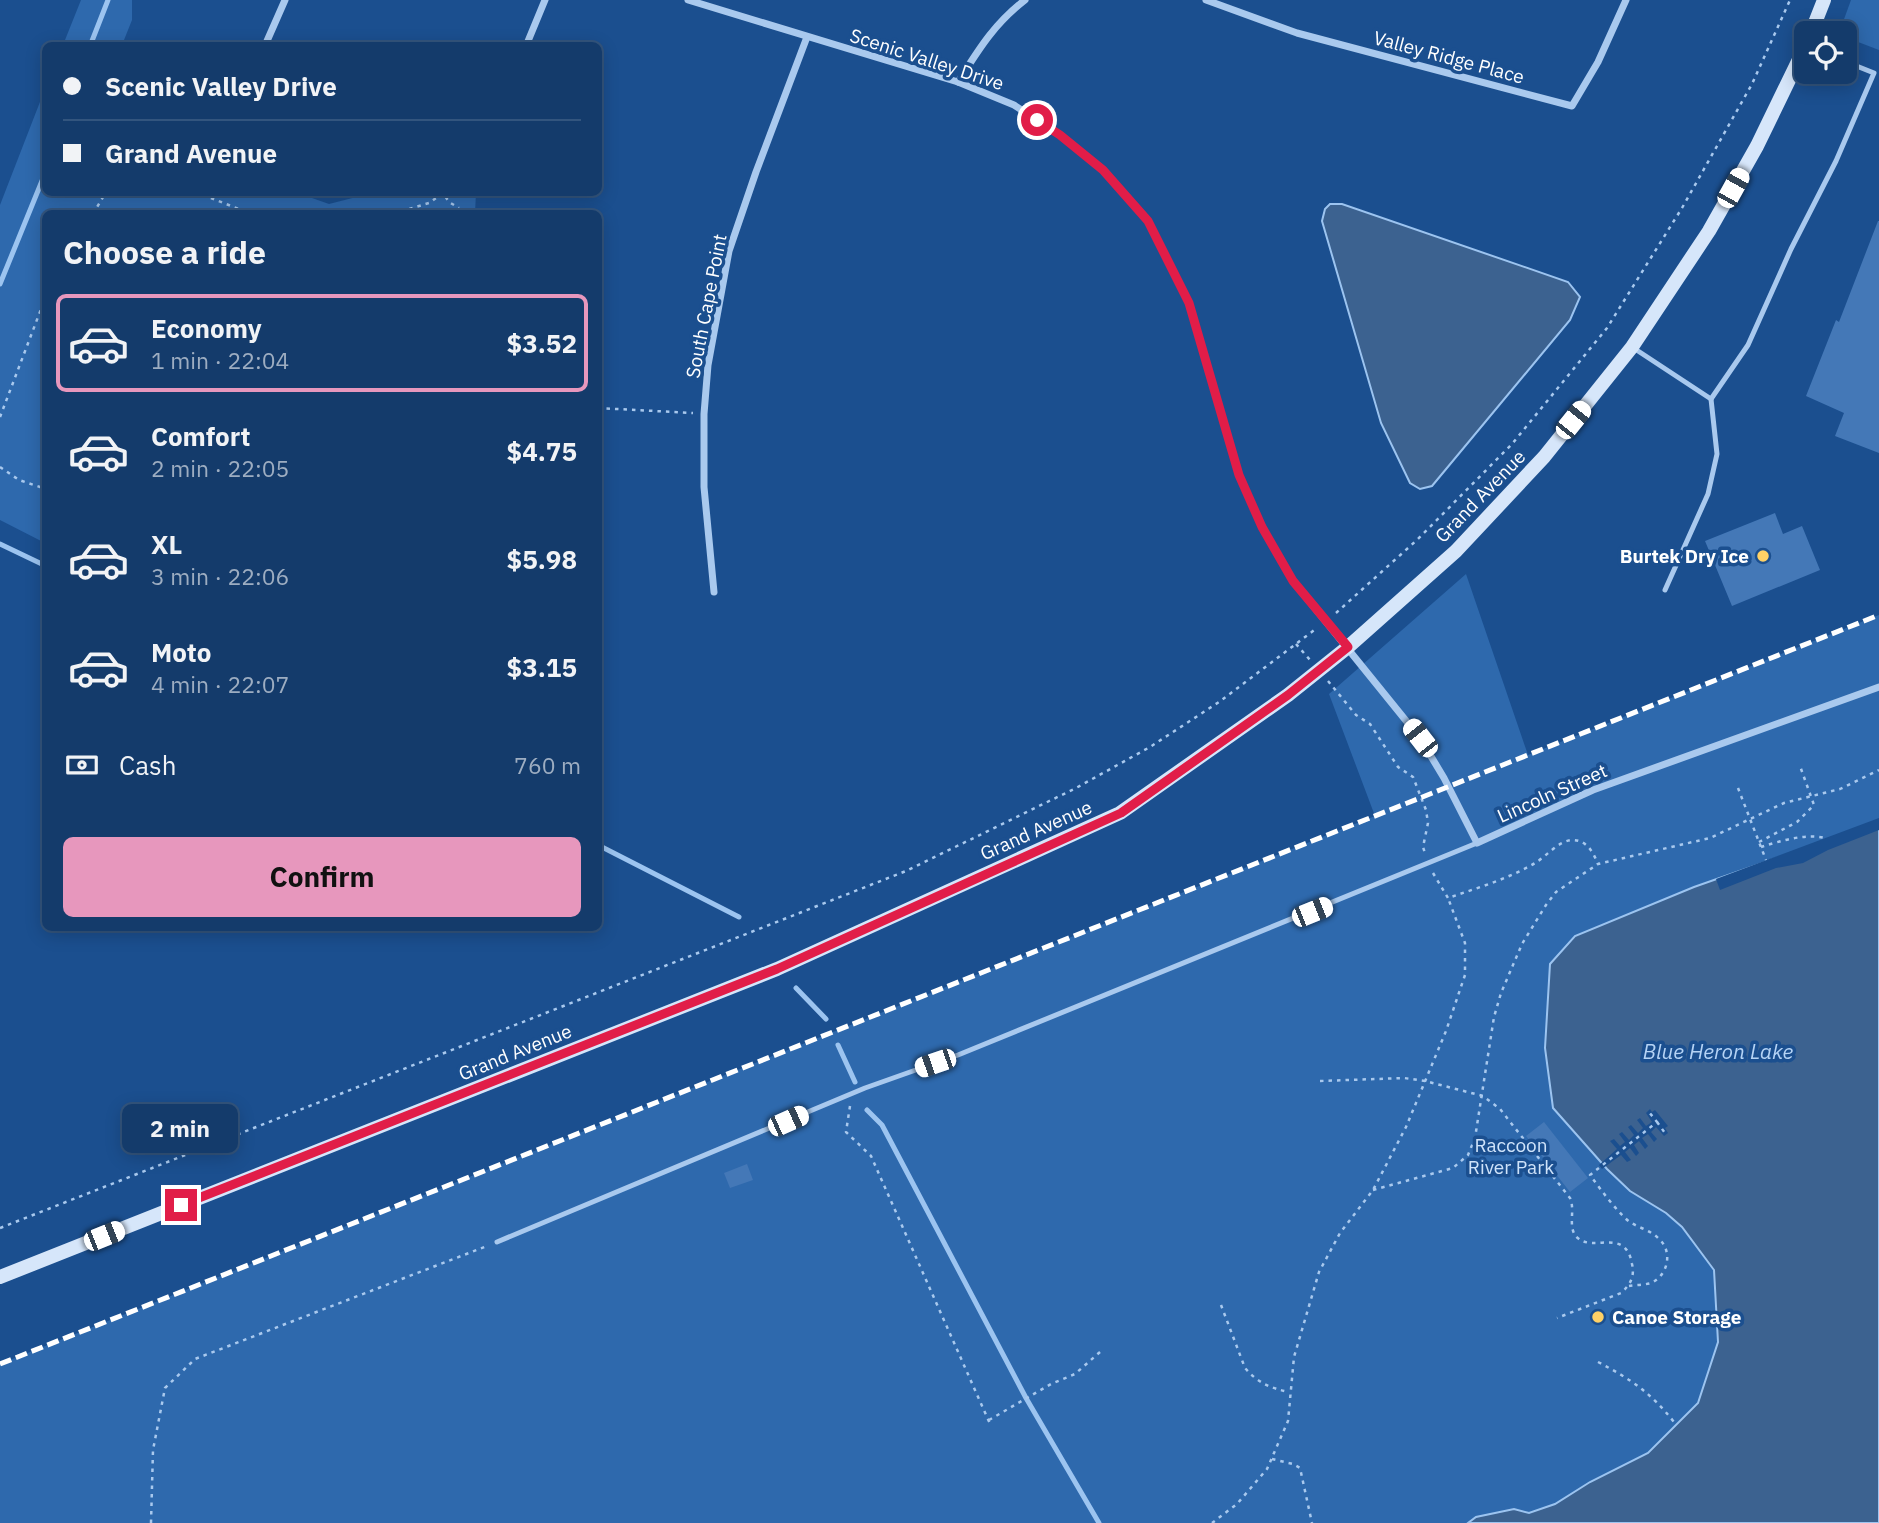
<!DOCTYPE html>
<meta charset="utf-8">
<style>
:root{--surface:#143b6b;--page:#1d4271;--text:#f1f3f6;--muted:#9dadc1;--line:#33557e;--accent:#e797bd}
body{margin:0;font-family:"IBM Plex Sans",sans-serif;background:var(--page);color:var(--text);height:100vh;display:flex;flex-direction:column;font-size:26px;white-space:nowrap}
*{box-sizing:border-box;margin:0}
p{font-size:23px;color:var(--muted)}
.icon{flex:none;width:38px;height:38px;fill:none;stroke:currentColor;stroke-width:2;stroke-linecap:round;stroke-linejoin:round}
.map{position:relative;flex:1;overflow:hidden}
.side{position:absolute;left:42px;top:210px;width:560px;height:721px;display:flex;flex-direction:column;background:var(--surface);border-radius:10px;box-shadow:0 4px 18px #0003,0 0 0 2px var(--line)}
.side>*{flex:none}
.guide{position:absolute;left:42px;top:42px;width:560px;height:154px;border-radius:10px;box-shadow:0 4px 18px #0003,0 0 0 2px var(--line);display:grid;align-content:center;height:154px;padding:0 21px;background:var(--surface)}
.fabs{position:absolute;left:1794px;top:21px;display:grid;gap:14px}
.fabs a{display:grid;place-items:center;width:63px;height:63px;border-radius:10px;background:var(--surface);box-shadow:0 4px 18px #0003,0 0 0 2px var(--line);font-size:35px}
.end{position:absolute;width:32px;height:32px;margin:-16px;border:9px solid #e11d48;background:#fff;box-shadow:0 0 0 4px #fff}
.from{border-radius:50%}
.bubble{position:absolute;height:49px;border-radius:10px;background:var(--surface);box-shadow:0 4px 18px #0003,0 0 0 2px var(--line);font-size:23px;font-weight:800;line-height:49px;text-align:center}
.car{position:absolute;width:21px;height:42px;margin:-21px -10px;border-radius:9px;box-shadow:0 0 5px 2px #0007;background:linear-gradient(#fff 24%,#345 0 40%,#fff 0 76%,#345 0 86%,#fff 0)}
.guide b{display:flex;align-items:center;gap:24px;height:66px;font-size:26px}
.guide b+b{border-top:2px solid var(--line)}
.guide i{width:18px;height:18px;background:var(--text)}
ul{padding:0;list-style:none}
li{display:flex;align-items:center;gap:21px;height:98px;margin:0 14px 10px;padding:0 7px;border:4px solid transparent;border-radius:10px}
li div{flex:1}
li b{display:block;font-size:26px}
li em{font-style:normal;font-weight:800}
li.selected{border-color:var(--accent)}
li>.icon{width:63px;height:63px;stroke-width:1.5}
h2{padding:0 21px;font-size:32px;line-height:84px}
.pay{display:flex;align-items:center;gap:18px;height:77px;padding:0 21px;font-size:26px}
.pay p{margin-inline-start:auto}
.action{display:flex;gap:14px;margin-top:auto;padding:14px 21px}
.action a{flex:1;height:80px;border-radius:10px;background:var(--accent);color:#111;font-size:28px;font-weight:800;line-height:80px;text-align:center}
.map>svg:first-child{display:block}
.green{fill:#2e69ad}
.water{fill:#3c6290;stroke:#9cc4f0;stroke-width:2}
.pier{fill:#1b4f8f}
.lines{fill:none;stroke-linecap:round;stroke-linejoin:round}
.stream{stroke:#9cc4f0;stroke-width:5}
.building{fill:#4478b7}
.path{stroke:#a9c9ee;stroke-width:2.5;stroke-dasharray:3.5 5;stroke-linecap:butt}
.service{stroke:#a9c9ee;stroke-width:5}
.minor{stroke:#a9c9ee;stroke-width:7}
.secondary{stroke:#d6e6fa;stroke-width:14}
.rail{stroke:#fff;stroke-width:5;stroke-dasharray:12 5;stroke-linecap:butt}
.route{stroke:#e11d48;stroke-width:9}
.poi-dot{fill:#ffd166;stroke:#1b4f8f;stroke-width:2.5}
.labels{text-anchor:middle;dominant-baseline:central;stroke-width:7;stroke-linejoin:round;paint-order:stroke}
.street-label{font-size:19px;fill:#fff;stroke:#1b4f8f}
.poi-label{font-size:19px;font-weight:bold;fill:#fff;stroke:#1b4f8f;text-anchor:end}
.park-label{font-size:19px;fill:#cfe3fa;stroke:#1b4f8f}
.water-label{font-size:21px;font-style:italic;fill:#b5d3f5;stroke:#1b4f8f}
</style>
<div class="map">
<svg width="1879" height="1523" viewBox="0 0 1879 1523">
<rect width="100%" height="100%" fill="#1b4f8f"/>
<g class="green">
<polygon points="81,0 132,0 132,20 122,45 63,45"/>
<polygon points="1851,0 1879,0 1879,50 1845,37 1843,22"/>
<polygon points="45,89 46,192 295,192 329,204 372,193 476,193 475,213 46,214 45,543 0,520 0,205"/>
<polygon points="1466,574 1528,755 1879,615 1879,1523 0,1523 0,1364 1375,816 1329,694"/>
</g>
<g class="water">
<polygon points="1330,204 1342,204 1568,282 1580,297 1570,320 1432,486 1420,489 1410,483 1381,423 1322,221 1325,209"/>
<polygon points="1879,822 1879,1523 1468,1523 1476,1517 1514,1509 1529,1513 1555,1504 1590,1482 1648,1453 1698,1403 1718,1342 1714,1270 1682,1227 1666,1213 1630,1191 1607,1169 1553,1108 1545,1048 1550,964 1575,936 1694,887"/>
</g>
<g class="pier">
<polygon points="1879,818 1879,830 1828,850 1803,863 1776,868 1720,890 1716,879"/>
<polygon points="1650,1109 1652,1112 1655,1110 1668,1126 1665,1128 1668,1133 1664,1136 1656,1127 1651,1132 1657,1139 1654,1142 1648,1134 1642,1138 1648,1146 1645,1149 1639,1141 1634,1145 1639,1153 1636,1156 1630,1148 1625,1152 1631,1160 1627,1162 1621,1155 1602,1169 1599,1165 1617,1149 1610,1141 1614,1139 1620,1146 1625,1142 1619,1134 1622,1132 1629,1140 1634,1135 1628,1127 1631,1125 1638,1133 1643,1128 1637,1120 1640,1118 1646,1126 1652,1122 1646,1113"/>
</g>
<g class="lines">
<g class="stream">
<polyline points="90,46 108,0"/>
<polyline points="0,284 46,171"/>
<polyline points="0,544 46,566"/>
<polyline points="598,845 739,917"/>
<polyline points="796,988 826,1019"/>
<polyline points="838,1045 855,1082"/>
<polyline points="867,1110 882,1125 1026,1398 1099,1523"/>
</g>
</g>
<g class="building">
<polygon points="1878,221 1879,221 1879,453 1835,436 1844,413 1806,396 1836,320 1839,322"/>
<polygon points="1775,513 1783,534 1802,526 1820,570 1732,606 1705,541"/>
<polygon points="1544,1122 1588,1178 1570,1192 1526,1136"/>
<polygon points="747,1164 753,1180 730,1188 724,1173"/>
</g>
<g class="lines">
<g class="path">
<polyline points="195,192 252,214"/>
<polyline points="93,214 106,192"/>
<polyline points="393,214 429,203 443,193 449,202 459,208"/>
<polyline points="598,408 693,413"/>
<polyline points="0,417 46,296"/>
<polyline points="0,467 19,480 46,489"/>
<polyline points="1336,613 1418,539 1512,444 1607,328 1682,208 1752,84 1790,0"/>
<polyline points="1296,644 1310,660"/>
<polyline points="1328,681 1356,715 1370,724 1398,767 1413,777 1426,810 1428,823 1423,847 1425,853"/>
<polyline points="1738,788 1766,860"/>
<polyline points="1759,842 1797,822 1814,805 1800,766"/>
<path d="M 1761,847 C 1780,841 1806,833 1825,838"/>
<path d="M 1433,873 L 1448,898 C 1477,888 1508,879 1535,863 C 1547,856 1558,841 1572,840 C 1587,840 1593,852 1598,864"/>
<path d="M 1320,1081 L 1404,1078 L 1425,1081 L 1483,1096 L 1500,1109 L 1570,1198 C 1576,1211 1566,1230 1579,1239 C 1594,1251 1626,1228 1632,1264 C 1635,1277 1630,1285 1621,1293 L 1557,1318"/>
<polyline points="850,1106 846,1132 871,1156 991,1426"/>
<polyline points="1657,1122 1665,1133"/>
<polyline points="1373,1190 1453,1168 1468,1155 1475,1138 1494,1017 1501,993 1522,944 1546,905 1556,892 1598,864 1710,838 1784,803 1840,789 1879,770"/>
<polyline points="0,1228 906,871 1076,788 1150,747 1219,702 1317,628"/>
<path d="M 1629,1286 C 1636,1285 1644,1285 1651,1283 C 1669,1275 1673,1250 1658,1238 C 1649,1229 1634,1227 1625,1218 C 1612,1205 1601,1190 1590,1175 L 1657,1122 L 1649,1112"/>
<path d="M 1221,1305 L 1245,1368 C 1258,1383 1270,1388 1289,1392"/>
<path d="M 1598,1362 C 1632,1380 1650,1392 1674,1422"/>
<polyline points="989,1420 1051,1384 1075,1374 1100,1352"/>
<polyline points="1272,1459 1293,1464 1300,1468 1312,1523"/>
<polyline points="151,1523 153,1450 165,1388 195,1359 487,1246"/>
<polyline points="1212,1523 1237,1504 1267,1469 1288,1421 1294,1357 1319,1272 1340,1233 1373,1190 1406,1127 1446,1031 1465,975 1465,943 1448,898"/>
</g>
<g class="service">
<polyline points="1635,349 1711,399 1748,345 1791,249 1836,161 1874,73 1844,61"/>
<polyline points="1665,590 1708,494 1717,454 1711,399"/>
<polyline points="497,1242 865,1088 958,1055 1477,843"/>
</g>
<g class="minor">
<polyline points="688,0 958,82 1014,105 1060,135 1103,170 1148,221 1189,303 1239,475 1262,527 1293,581 1420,738 1444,778 1477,843 1593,790 1879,687"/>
<polyline points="1206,0 1297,33 1572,106 1598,62 1626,0"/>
<polyline points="267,41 285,0"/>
<polyline points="526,46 545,0"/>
<path d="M 958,82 C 979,49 994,24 1025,0"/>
<polyline points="714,592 704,487 704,414 708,365 729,251 756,172 807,37"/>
</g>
<g class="secondary">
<polyline points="1811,33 1824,0"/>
<polyline points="0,1277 777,969 1120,813 1288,695 1348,647 1456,551 1544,457 1632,347 1709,231 1757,146 1806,45"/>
</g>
<polyline class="rail" points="0,1364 1879,615"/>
</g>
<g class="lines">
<polyline class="route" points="181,1205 777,969 1121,813 1288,695 1348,647 1293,581 1262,527 1239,475 1189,303 1148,221 1103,170 1060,135 1037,120"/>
</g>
<g class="poi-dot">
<circle cx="1763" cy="556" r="7"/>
<circle cx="1598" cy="1317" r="7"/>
</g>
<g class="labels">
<g class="street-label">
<text transform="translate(1449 57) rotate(15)">Valley Ridge Place</text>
<text transform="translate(927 59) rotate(18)">Scenic Valley Drive</text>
<text transform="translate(706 306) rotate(-79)">South Cape Point</text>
<text transform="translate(1480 496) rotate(-46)">Grand Avenue</text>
<text transform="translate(1552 793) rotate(-24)">Lincoln Street</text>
<text transform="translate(1036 830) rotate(-24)">Grand Avenue</text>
<text transform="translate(515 1052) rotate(-22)">Grand Avenue</text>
</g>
<g class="poi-label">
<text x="1749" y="556">Burtek Dry Ice</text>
<text x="1612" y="1317" text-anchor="start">Canoe Storage</text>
</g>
<g class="park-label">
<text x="1511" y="1145">Raccoon<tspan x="1511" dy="22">River Park</tspan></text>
</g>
<g class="water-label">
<text x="1718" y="1051">Blue Heron Lake</text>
</g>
</g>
</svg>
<div class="fabs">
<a><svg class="icon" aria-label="locate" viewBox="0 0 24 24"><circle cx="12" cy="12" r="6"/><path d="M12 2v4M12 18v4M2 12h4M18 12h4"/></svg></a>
</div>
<i class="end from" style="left:1037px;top:120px"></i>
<i class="end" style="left:181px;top:1205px"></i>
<div class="bubble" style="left:122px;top:1104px;width:116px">2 min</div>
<i class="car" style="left:1733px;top:188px;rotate:29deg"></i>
<i class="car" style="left:1573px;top:420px;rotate:39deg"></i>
<i class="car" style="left:1420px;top:738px;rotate:322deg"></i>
<i class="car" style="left:1312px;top:912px;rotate:68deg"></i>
<i class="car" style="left:935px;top:1063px;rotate:251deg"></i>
<i class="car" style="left:788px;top:1121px;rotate:66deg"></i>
<i class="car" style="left:104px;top:1236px;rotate:68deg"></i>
<div class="guide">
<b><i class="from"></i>Scenic Valley Drive</b>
<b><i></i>Grand Avenue</b>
</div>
<section class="side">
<h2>Choose a ride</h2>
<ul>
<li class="selected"><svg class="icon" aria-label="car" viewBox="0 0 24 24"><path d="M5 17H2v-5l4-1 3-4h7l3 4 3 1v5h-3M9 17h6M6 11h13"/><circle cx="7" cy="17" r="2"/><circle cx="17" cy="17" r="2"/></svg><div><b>Economy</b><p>1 min · 22:04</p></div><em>$3.52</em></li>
<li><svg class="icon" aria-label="car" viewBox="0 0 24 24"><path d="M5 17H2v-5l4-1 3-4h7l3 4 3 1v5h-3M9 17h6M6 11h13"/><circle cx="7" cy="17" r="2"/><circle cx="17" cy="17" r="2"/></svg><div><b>Comfort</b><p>2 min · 22:05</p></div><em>$4.75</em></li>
<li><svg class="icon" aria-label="car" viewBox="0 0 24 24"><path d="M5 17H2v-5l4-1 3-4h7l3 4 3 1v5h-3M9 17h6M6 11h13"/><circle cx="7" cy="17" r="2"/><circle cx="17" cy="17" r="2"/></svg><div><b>XL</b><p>3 min · 22:06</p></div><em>$5.98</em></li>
<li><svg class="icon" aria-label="car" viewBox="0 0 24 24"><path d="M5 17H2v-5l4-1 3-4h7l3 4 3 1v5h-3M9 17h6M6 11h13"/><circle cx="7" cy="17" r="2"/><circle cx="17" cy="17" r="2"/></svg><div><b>Moto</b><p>4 min · 22:07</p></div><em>$3.15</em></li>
</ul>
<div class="pay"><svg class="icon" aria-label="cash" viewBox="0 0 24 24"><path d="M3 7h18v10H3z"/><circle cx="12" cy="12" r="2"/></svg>Cash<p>760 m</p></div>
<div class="action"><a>Confirm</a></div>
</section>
</div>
